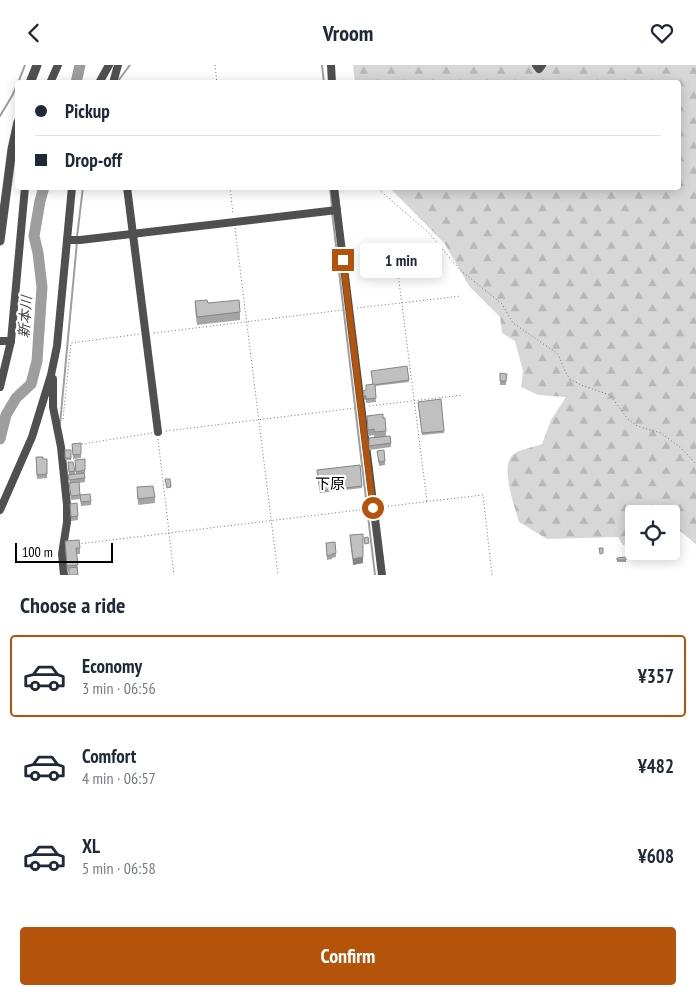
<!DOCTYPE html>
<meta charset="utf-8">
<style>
:root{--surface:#fff;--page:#f2f2f3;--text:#1f2937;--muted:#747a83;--line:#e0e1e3;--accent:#b45309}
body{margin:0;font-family:"PT Sans Narrow","Noto Sans JP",sans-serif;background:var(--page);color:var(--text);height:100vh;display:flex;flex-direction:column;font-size:19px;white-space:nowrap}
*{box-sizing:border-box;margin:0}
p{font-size:16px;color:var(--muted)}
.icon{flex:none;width:28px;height:28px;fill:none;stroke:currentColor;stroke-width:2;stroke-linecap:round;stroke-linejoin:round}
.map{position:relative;height:510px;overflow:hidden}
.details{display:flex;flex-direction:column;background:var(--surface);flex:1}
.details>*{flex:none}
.top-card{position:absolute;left:15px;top:15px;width:666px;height:110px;border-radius:5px;box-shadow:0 2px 12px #0003;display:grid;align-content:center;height:110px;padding:0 20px;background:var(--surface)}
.fabs{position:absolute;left:625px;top:440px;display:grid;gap:10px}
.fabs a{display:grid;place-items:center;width:55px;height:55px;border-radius:5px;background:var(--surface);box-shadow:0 2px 12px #0003;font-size:25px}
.scale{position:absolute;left:15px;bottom:12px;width:98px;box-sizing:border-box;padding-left:5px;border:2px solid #000;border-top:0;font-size:14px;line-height:18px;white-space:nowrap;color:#000;-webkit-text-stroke:4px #fff;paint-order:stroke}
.end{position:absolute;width:22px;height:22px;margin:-11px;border:6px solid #b45309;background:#fff;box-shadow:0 0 0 2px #fff}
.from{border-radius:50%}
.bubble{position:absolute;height:35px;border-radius:5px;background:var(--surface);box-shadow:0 2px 12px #0003;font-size:16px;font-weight:600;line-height:35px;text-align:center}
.top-card b{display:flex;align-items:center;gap:18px;height:48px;font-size:19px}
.top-card b+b{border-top:1px solid var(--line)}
.top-card i{width:12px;height:12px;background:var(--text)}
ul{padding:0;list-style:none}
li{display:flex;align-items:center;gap:15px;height:82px;margin:0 10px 8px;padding:0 10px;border:2px solid transparent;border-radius:5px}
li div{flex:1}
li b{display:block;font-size:19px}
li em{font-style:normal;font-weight:600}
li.selected{border-color:var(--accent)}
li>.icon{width:45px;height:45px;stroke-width:1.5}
h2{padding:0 20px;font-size:22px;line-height:60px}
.button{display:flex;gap:10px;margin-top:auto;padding:10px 20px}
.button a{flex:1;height:58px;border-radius:5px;background:var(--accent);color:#fff;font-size:20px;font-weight:600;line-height:58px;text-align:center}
header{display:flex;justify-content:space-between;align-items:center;height:65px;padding:0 20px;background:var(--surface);font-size:22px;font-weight:600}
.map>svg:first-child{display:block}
.forest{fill:url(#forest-firs)}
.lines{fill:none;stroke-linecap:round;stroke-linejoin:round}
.stream{stroke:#9e9e9e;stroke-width:2}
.river{stroke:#9e9e9e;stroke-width:11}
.path{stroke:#727272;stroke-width:1;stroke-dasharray:1 2.5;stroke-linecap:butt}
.minor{stroke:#505050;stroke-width:8}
.tertiary{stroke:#505050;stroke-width:9}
.wall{fill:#a5a5a5}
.shaded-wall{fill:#868686}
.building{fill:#c0c0c0;stroke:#868686}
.route{stroke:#b45309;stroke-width:6}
.labels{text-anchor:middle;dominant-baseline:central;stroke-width:4.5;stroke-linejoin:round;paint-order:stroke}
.water-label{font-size:14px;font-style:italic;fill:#3f3f3f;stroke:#fff}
.quarter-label{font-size:15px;fill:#000;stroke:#fff}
</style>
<header><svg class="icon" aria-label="back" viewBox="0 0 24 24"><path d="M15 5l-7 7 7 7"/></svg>Vroom<svg class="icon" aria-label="heart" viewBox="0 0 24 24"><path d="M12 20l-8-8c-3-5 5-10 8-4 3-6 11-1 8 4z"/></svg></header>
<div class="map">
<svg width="696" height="510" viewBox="0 0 696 510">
<defs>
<pattern id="forest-firs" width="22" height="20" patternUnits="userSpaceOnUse" patternTransform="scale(1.25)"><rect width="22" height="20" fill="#d7d7d7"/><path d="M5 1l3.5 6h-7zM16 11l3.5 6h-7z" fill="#b7b7b7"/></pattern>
</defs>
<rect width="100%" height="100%" fill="#fff"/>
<path class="forest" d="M 353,0 L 696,0 L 696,479 L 675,462 L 671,464 L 671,449 L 634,449 L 634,479 L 623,480 L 618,472 L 547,474 L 519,457 C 515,442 498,398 515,388 C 523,384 534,382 542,379 L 551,355 L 566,332 L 538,330 L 521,322 L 523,306 L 515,276 L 502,268 L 500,252 L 469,221 L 445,179 L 390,123 L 679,122 L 679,18 L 355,17 Z"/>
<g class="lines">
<g class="stream">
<polyline points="322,0 324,18"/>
<polyline points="118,16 130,0"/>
<polyline points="18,18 25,0"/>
<polyline points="0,51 12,31 18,18"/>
<polyline points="330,122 332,143"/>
<polyline points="332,147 375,510"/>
<polyline points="77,172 83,122"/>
<polyline points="60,359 77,177"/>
</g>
<g class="river">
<polyline points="76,18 80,0"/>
<polyline points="0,374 6,350 16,333 31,319 37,296 42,222 38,188 34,171 40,136 44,122"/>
</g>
<g class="path">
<polyline points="215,0 217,18"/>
<polyline points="230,122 233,149"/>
<polyline points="376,122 430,169 459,204 502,239 513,258 558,289 566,308 570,314 581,320 610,330 627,353 637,361 661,368 681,383 696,399"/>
<polyline points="235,163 278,510"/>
<polyline points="395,185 427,436"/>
<polyline points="357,243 461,231"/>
<polyline points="154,268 343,245"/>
<polyline points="369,341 463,330"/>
<polyline points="63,354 71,278 140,269"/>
<polyline points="166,366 355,343"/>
<polyline points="158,374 174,510"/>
<polyline points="82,379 152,368"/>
<polyline points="381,442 483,430 492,510"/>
<polyline points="78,479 367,444"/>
</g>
<g class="minor">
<polyline points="331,0 332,18"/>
<polyline points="536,0 539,4 542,0"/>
<polyline points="50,18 58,0"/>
<polyline points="99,18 109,0"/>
<polyline points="113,18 118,0"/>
<polyline points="127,122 158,367"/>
<polyline points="334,122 382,510"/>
<polyline points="67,175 80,175 337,145"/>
<polyline points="0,276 11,276"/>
<polyline points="53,314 53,342 61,382 67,440 67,457 62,489 64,510"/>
<polyline points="0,322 11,276 25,122"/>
<polyline points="0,445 32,372 51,310 57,281 72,122"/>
</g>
<g class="tertiary">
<polyline points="30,18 37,0"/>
<polyline points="0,176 12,84 18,57"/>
</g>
</g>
<g class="wall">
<polygon points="195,236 208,238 240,247 240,255 197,260 195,244"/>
<polygon points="407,301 409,317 375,321 376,337 366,338 366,335 364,335 363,326 366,325 366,320 372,320"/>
<polygon points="507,309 506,320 500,320 500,316"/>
<polygon points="441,334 444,368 422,370 418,337"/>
<polygon points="367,351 383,353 386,366 386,371 391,378 391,382 369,385 369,373 374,373 374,370 368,371"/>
<polygon points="81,378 81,393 73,394 72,379"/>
<rect x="65" y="385" width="6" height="10"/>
<polygon points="377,386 385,396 385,400 379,401"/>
<polygon points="43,394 47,394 47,413 37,414 36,396"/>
<polygon points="85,394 85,417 79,418 80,434 71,435 68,397 75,406 75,409 76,409 75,395"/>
<polygon points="360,400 362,423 320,428 317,405"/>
<polygon points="137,422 155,432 155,438 138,440"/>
<polygon points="80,430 91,436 91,440 81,441"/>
<polygon points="70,439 78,451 78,455 71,456"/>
<polygon points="350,470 363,498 353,500 350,476"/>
<polygon points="65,476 80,483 80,489 77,489 78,510 69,506 67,507"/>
<polygon points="326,478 336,488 336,492 332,493 332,494 327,495"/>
<polygon points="617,493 626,495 626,497 617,497"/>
</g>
<polygon class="shaded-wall" points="363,469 363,498 353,500 353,494"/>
<g class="building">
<polygon points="207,235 208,238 239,235 240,247 197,252 195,236"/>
<polygon points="407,301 409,315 373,320 371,306"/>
<polygon points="500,308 507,309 506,316 500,316"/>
<polygon points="375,319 376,333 366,334 366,331 364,331 363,326 366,325 366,320"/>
<polygon points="441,334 444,366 422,368 418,337"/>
<polygon points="383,349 383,353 385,353 386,366 374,367 374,364 368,365 367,351"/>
<polygon points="390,371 391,378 369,381 369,373"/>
<polygon points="81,378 81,389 73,390 72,379"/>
<rect x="65" y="385" width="6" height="8"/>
<polygon points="384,385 385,396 379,397 377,386"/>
<polygon points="36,392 43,392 43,394 47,394 47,409 37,410"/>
<polygon points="85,394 85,405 76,407 75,395"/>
<polygon points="68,397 73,397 75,406 69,407"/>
<polygon points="360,400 362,421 320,426 317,405"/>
<polygon points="84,408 85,413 69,415 68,410"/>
<polygon points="165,414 170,414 171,422 167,423"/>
<polygon points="79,417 80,430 71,431 69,418"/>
<polygon points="153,421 155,432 138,434 137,422"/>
<polygon points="90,429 91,436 81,437 80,430"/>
<polygon points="77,438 78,451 71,452 70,439"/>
<polygon points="363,469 363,492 353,494 350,470"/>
<polygon points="368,472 369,478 365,479 364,473"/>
<polygon points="79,475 80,483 76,483 78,500 67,501 65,476"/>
<polygon points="335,477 336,488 332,489 332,490 327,491 326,478"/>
<polygon points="599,483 603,483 603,488 600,489"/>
<polygon points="626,492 626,495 617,495 617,493"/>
<polygon points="77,502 78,510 69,510 69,503"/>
</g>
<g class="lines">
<polyline class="route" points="343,195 373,443"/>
</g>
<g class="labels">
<g class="water-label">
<text transform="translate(25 252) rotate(-86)">新本川</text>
</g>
<g class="quarter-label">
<text x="330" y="418">下原</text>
</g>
</g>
</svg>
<div class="fabs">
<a><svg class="icon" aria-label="locate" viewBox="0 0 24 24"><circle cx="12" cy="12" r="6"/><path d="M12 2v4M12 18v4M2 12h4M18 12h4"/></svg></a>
</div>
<div class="scale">100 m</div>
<i class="end from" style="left:373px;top:443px"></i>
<i class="end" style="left:343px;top:195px"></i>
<div class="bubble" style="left:360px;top:178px;width:82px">1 min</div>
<div class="top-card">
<b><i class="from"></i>Pickup</b>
<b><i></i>Drop-off</b>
</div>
</div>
<section class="details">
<h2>Choose a ride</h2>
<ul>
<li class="selected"><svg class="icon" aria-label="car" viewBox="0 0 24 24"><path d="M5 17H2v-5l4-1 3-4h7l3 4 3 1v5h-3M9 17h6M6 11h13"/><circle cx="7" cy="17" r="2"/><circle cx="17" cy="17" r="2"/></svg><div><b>Economy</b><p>3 min · 06:56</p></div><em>¥357</em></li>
<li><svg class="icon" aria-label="car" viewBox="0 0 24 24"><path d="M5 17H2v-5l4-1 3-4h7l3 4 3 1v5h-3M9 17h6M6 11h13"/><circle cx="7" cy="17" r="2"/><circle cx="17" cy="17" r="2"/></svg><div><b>Comfort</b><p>4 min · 06:57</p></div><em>¥482</em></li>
<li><svg class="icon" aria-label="car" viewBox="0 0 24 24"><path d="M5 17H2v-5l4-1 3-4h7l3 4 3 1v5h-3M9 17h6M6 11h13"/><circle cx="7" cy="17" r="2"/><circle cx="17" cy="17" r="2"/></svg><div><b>XL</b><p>5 min · 06:58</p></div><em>¥608</em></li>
</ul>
<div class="button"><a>Confirm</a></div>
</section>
